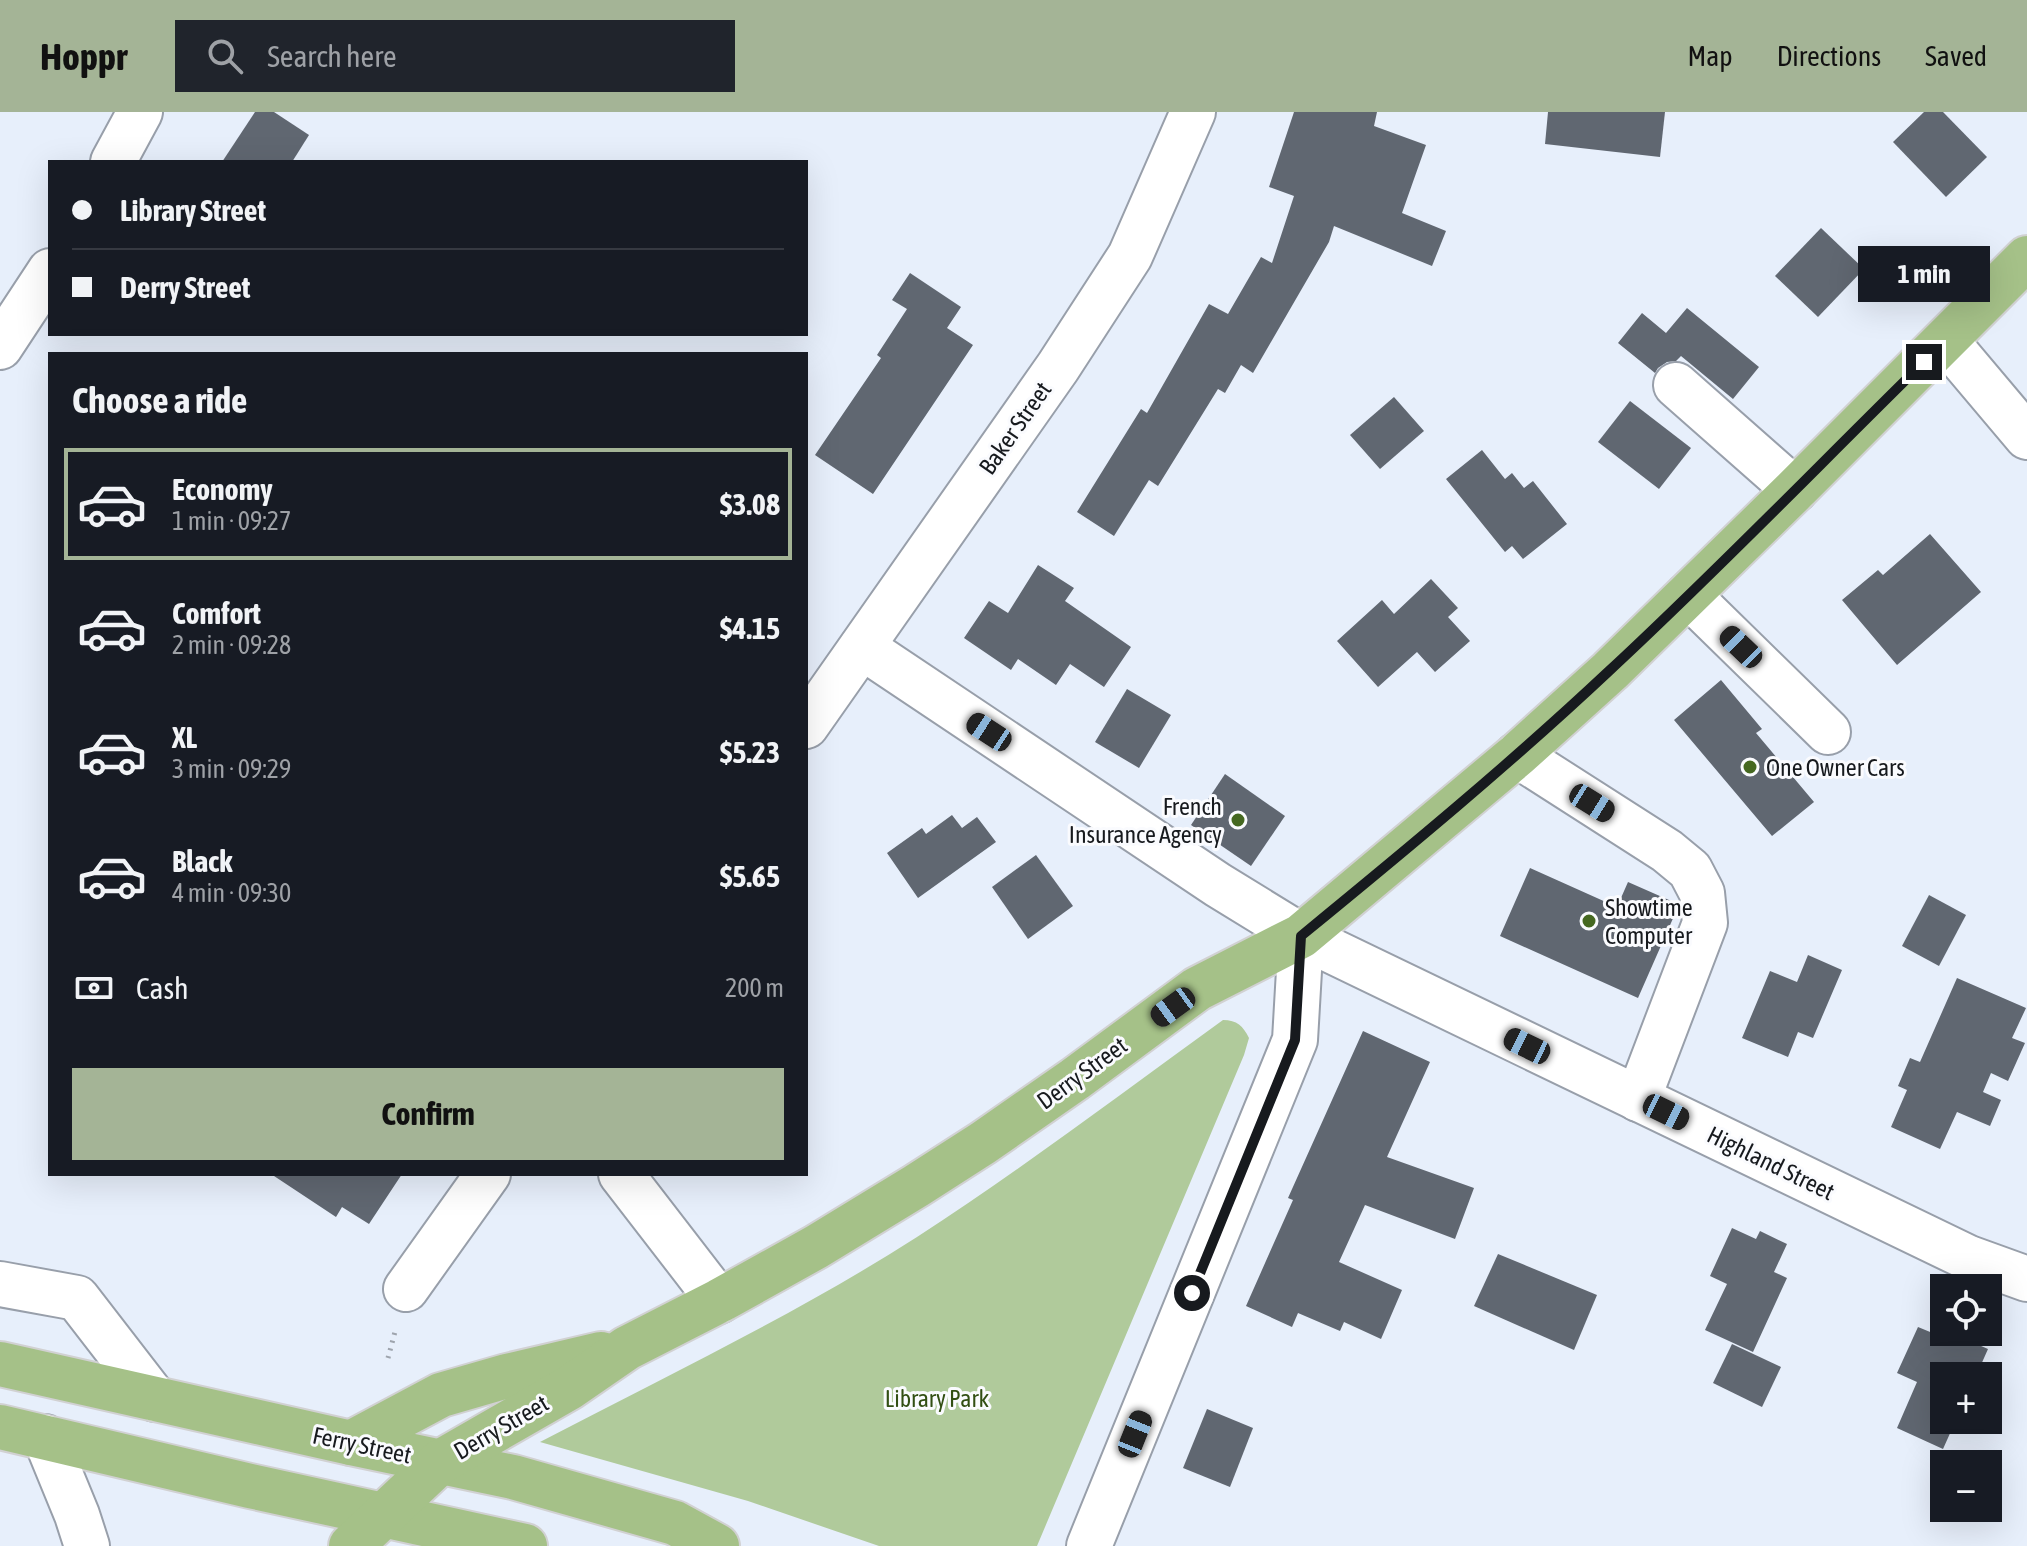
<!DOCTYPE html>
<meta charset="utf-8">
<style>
:root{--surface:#171b24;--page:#20242c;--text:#f1f3f6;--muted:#9ea1a6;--line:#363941;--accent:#a4b496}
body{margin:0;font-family:"Asap Condensed",sans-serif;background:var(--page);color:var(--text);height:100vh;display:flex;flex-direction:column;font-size:30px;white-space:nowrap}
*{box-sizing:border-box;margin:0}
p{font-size:26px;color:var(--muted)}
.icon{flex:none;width:44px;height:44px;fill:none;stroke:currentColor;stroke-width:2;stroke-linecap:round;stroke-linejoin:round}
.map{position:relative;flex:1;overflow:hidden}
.panel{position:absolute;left:48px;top:240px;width:760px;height:824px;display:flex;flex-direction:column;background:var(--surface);border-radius:0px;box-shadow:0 8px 32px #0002}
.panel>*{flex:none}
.guide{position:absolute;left:48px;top:48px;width:760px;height:176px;border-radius:0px;box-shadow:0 8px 32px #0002;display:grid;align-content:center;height:176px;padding:0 24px;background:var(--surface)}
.controls{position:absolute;left:1930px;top:1162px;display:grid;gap:16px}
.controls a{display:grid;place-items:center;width:72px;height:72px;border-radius:0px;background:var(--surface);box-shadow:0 8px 32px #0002;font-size:40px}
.end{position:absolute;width:36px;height:36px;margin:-18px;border:10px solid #171a1e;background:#fff;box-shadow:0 0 0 4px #fff}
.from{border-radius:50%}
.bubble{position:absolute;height:56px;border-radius:0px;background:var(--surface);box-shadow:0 8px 32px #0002;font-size:26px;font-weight:700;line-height:56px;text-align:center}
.car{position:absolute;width:24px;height:48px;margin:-24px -12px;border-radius:10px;box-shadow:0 0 6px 2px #0007;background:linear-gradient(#222 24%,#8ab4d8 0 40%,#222 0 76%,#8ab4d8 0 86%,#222 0)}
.guide b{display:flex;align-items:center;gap:28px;height:76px;font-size:30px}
.guide b+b{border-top:2px solid var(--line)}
.guide i{width:20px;height:20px;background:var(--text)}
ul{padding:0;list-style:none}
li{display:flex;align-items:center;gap:24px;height:112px;margin:0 16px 12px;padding:0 8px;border:4px solid transparent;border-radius:0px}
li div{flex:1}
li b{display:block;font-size:30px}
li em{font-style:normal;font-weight:700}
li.on{border-color:var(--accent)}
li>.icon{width:72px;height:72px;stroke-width:1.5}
h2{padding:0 24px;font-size:36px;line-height:96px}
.pay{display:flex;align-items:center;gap:20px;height:88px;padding:0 24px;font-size:30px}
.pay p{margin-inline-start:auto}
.primary-button{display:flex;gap:16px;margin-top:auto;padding:16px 24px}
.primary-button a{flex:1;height:92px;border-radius:0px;background:var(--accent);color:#111;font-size:32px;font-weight:700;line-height:92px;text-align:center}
header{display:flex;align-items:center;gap:48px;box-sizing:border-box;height:112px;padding:0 40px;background:var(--accent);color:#111}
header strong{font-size:38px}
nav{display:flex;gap:44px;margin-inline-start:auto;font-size:28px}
.search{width:560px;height:72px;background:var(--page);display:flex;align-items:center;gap:20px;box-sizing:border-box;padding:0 28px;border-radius:0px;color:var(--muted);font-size:30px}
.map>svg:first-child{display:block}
.green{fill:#b0ca9b}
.building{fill:#606771}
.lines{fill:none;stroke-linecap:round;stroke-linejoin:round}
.minor-casing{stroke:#989faa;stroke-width:48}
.major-casing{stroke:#d1d1d2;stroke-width:48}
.path{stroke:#9ea4ad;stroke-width:5;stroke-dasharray:2 6;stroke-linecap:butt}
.minor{stroke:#fff;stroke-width:44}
.major{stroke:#a5c188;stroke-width:44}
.route{stroke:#171a1e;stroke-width:10}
.poi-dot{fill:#456820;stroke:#fafbfe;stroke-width:3}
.labels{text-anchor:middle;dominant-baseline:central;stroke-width:6;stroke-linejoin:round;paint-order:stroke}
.street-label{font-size:24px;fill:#171a1e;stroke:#fafbfe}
.poi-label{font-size:24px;fill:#171a1e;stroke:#fafbfe;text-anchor:start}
.park-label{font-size:24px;fill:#324f13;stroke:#fafbfe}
</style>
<header>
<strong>Hoppr</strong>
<div class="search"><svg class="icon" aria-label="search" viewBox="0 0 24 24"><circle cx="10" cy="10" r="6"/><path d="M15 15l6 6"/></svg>Search here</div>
<nav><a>Map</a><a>Directions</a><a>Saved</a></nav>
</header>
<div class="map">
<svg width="2027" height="1434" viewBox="0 0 2027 1434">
<rect width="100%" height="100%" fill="#e7effb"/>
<path class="green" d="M 1223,908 C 1237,908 1243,914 1249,926 L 1244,943 L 1037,1434 L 879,1434 L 748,1389 L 540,1330 C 666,1264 797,1202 917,1125 C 1022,1057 1122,981 1223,908 Z"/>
<g class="building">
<polygon points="255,0 274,0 309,23 292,50 222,50"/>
<polygon points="1294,0 1377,0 1374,14 1426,33 1402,101 1446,119 1432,154 1334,114 1329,130 1253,261 1241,253 1225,281 1218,277 1158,374 1149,368 1114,424 1077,400 1141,297 1147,301 1209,192 1228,202 1261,145 1272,151 1294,84 1269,75"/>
<polygon points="1548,0 1665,0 1660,45 1545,32"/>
<polygon points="1924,0 1943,0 1987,45 1946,85 1893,30"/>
<polygon points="1821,116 1864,157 1818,205 1775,164"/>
<polygon points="910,161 961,195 947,216 973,233 873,382 815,343 881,246 877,243 907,197 892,188"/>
<polygon points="1687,196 1759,255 1733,287 1681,244 1676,249 1667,250 1658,256 1655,261 1618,231 1642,201 1666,221"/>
<polygon points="1394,285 1424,319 1380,357 1350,323"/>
<polygon points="1630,289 1691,336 1659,377 1598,330"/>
<polygon points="1482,338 1505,367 1512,361 1524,376 1533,369 1567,412 1523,447 1512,434 1505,440 1446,367"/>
<polygon points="1930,422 1981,480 1897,553 1842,488 1878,458 1883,463"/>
<polygon points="1038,453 1074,476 1065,489 1131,535 1104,575 1070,552 1056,573 1018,547 1011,558 964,526 989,489 1008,501"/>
<polygon points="1431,467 1458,496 1448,505 1470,529 1435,560 1417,540 1378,575 1337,529 1382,488 1394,502"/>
<polygon points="1721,568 1762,617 1756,621 1814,690 1772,724 1674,608"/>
<polygon points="1127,577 1171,603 1139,656 1095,630"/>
<polygon points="1225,662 1285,704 1251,754 1191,713"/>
<polygon points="952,703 962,716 977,705 996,730 918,786 887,741 922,716 926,722"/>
<polygon points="1036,743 1073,794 1028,827 992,775"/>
<polygon points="1530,756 1617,795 1628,770 1678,792 1678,795 1638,886 1500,824"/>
<polygon points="1929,783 1966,803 1939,854 1902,834"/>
<polygon points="1808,843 1842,858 1813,926 1798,920 1788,945 1742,926 1770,859 1797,870"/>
<polygon points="1957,866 2026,896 2012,926 2025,931 2008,969 1991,961 1983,980 2001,988 1990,1014 1957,1000 1940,1037 1891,1015 1907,978 1898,974 1910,946 1920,950"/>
<polygon points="1363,919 1430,950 1387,1045 1474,1076 1455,1127 1365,1093 1339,1150 1402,1178 1381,1227 1344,1210 1340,1219 1298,1201 1292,1215 1246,1194 1293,1088 1288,1086"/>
<polygon points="271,1062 402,1062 369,1112 342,1095 336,1105"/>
<polygon points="1732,1116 1756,1127 1760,1119 1787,1132 1774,1160 1787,1166 1753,1240 1705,1218 1727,1172 1710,1164"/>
<polygon points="1498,1142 1597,1183 1574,1238 1474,1194"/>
<polygon points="1918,1215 1935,1222 1938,1215 1944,1218 1944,1220 1949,1220 1988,1237 1976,1264 1944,1264 1944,1308 1956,1308 1943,1337 1897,1316 1917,1270 1897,1261"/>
<polygon points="1732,1232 1781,1255 1762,1295 1713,1271"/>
<polygon points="1207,1297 1253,1316 1230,1375 1183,1356"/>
</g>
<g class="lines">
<g class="minor-casing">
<g id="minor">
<polyline points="113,50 140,0"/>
<polyline points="1946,229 2027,325"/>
<polyline points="0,235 50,159"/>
<polyline points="1676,273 1795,378"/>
<polyline points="1688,483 1828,620"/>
<polyline points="862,535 1218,773 1301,824 1969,1146 2027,1167"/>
<polyline points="806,614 1058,255 1130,144 1193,0"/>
<polyline points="1517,643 1667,739 1690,758 1702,781 1705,811 1638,987"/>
<polyline points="621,1062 719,1189"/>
<polyline points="0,1172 77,1186 155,1287"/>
<polyline points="406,1177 488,1062"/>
<polyline points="45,1325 77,1403 87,1434"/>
<polyline points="1089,1434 1295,928 1301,824"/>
</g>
</g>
<g class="major-casing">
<g id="major">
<polyline points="0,1252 351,1331 513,1365 675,1411 717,1434"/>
<polyline points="0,1315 250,1374 525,1434"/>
<polyline points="351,1331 441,1283 507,1264 601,1242"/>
<polyline points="351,1434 440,1350 569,1276 627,1236 719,1189 816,1135 916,1074 983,1031 1075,967 1197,877 1301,824 1517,643 1610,559 1795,378 2027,146"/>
</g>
</g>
<polyline class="path" points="388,1246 396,1216"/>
<use href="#minor" class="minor"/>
<use href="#major" class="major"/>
</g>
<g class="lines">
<path class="route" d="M 1192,1181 L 1295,928 L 1301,824 C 1406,738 1510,652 1609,559 C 1717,459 1819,353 1924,250"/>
</g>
<g class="poi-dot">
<circle cx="1750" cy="655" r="8"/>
<circle cx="1238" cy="708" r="8"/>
<circle cx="1589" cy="809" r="8"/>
</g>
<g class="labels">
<g class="street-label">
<text transform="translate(1015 316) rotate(-55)">Baker Street</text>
<text transform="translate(1082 961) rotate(-36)">Derry Street</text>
<text transform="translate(1771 1051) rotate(26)">Highland Street</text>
<text transform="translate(501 1315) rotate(-30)">Derry Street</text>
<text transform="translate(362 1333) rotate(12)">Ferry Street</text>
</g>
<g class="poi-label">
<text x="1766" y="655">One Owner Cars</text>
<text x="1222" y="694" text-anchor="end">French<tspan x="1222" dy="28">Insurance Agency</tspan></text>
<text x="1605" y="795">Showtime<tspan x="1605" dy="28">Computer</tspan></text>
</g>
<g class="park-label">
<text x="937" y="1286">Library Park</text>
</g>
</g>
</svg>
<div class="controls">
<a><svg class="icon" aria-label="locate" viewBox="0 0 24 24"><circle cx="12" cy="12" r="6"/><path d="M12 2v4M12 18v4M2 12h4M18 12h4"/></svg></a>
<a>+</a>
<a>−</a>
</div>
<i class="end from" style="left:1192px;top:1181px"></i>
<i class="end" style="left:1924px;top:250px"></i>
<div class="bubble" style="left:1858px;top:134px;width:132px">1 min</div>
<i class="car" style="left:1741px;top:535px;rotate:314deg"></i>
<i class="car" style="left:989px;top:620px;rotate:303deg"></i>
<i class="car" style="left:1592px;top:691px;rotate:122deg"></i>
<i class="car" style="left:1173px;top:895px;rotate:234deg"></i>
<i class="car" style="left:1527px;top:934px;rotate:296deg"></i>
<i class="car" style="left:1666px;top:1000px;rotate:116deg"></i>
<i class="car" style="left:1135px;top:1322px;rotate:22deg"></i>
<div class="guide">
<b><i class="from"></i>Library Street</b>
<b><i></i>Derry Street</b>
</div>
<section class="panel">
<h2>Choose a ride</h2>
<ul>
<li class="on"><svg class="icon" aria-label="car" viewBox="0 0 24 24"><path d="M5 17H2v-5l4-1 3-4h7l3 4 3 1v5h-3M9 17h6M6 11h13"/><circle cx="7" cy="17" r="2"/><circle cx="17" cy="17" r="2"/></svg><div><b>Economy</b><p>1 min · 09:27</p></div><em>$3.08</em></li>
<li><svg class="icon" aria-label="car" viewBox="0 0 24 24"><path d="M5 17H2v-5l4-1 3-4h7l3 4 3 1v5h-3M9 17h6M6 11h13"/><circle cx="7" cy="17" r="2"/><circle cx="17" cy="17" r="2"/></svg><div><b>Comfort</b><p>2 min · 09:28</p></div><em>$4.15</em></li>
<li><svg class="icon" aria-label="car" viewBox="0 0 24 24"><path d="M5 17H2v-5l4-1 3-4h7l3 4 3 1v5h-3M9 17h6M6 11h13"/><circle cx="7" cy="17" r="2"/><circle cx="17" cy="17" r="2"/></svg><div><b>XL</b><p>3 min · 09:29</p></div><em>$5.23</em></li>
<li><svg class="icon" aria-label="car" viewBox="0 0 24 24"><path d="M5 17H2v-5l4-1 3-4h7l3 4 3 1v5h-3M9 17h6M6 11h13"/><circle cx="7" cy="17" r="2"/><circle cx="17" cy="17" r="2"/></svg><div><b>Black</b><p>4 min · 09:30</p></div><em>$5.65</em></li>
</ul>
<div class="pay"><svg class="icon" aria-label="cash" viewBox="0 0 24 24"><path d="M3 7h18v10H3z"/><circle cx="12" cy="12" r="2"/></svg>Cash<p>200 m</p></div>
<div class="primary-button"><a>Confirm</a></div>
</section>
</div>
